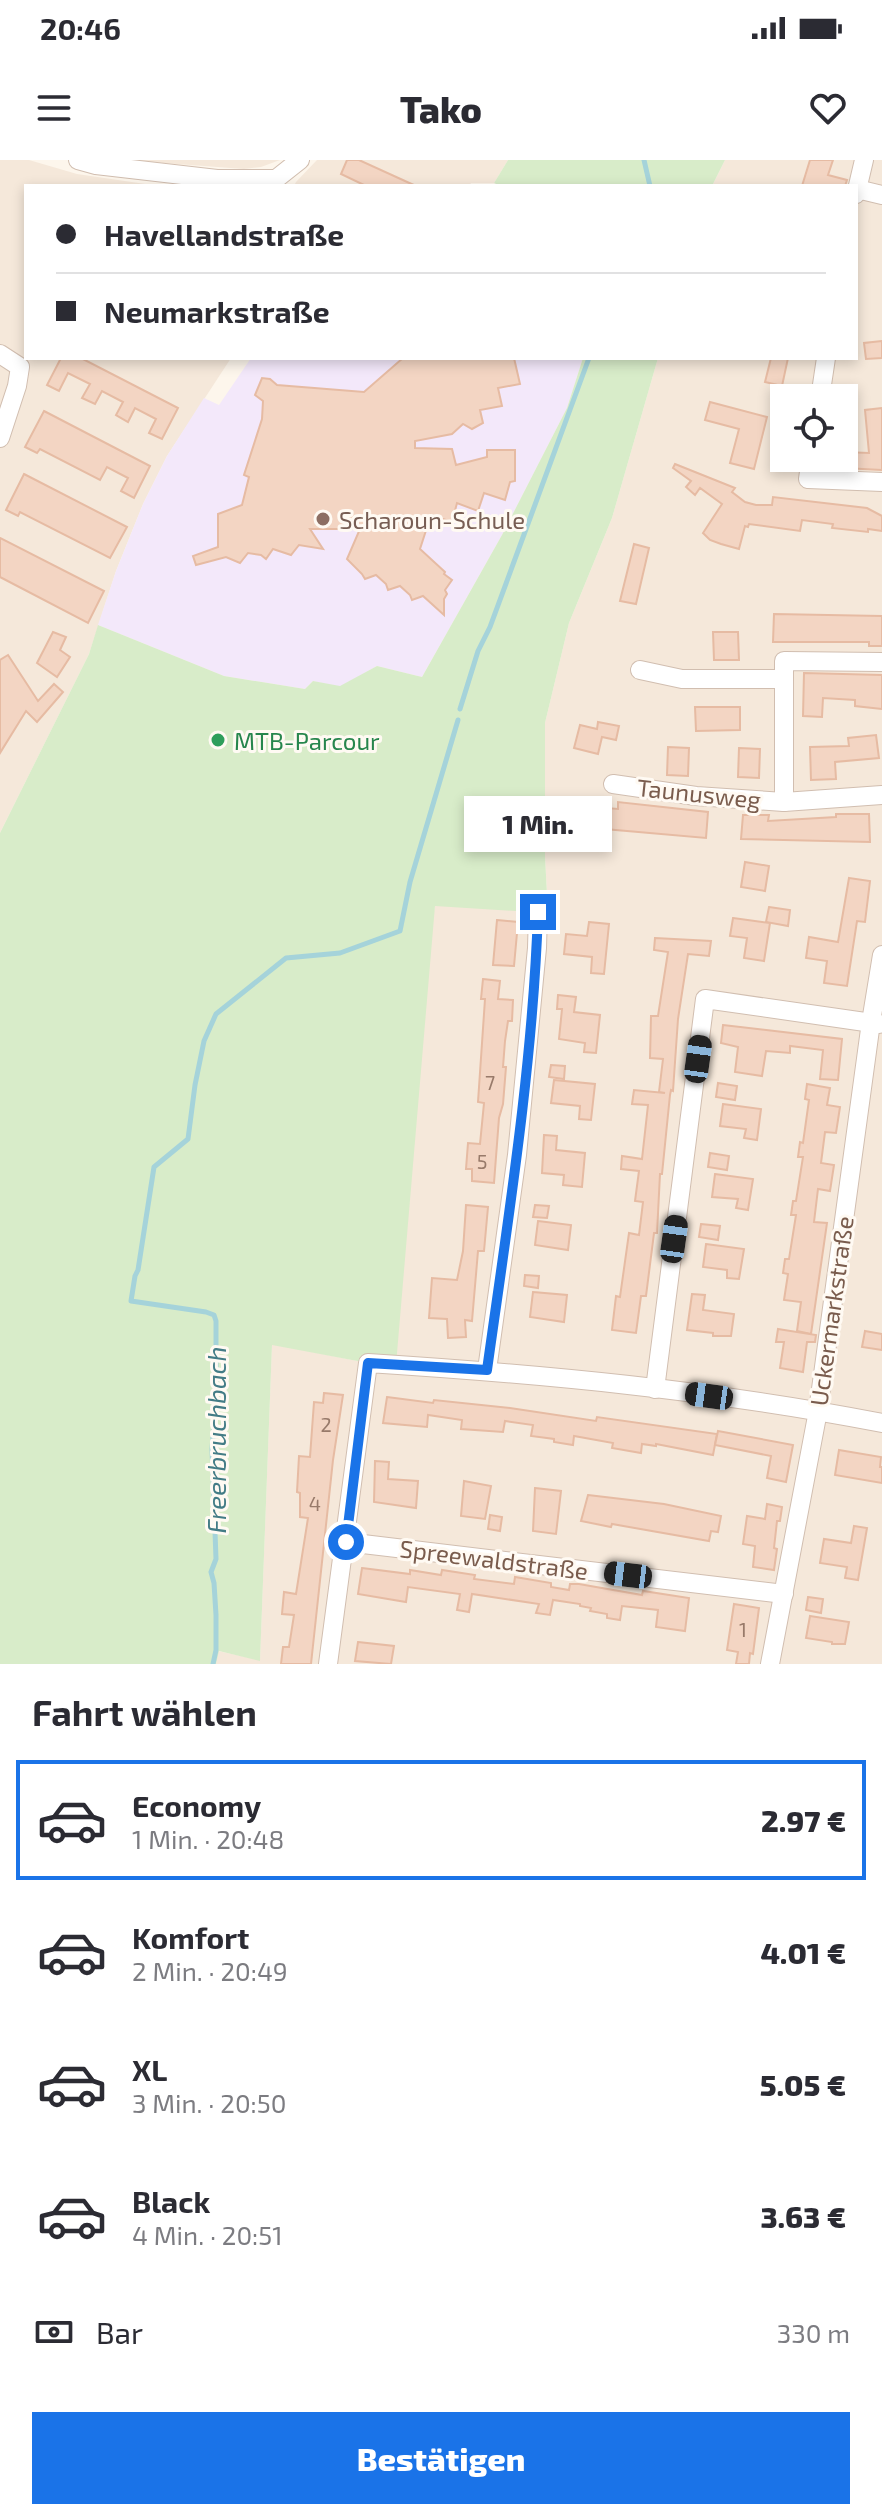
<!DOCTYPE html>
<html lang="de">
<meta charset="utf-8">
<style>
:root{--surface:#fff;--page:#f2f2f3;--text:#2b2b33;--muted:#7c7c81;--line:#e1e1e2;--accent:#1a73e8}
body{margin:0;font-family:"Exo 2",sans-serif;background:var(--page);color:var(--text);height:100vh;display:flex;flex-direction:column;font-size:30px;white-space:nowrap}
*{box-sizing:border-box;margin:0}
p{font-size:26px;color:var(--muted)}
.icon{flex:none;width:44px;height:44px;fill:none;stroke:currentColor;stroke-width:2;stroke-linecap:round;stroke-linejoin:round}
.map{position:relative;height:1504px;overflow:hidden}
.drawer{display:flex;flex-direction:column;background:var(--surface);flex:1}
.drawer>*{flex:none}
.hud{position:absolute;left:24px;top:24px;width:834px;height:176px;border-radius:0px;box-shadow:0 4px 12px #0003;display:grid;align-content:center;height:176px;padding:0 32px;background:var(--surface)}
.tools{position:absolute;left:770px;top:224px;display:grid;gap:16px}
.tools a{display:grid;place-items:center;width:88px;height:88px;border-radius:0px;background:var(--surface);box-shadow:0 4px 12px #0003;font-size:40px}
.end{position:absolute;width:36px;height:36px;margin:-18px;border:10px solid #1a73e8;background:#fff;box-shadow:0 0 0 4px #fff}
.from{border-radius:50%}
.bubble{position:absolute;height:56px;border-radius:0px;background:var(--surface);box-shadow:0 4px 12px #0003;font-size:26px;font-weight:800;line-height:56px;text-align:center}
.car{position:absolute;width:24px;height:48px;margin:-24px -12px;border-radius:10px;box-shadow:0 0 6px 2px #0007;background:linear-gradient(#222 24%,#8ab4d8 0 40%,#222 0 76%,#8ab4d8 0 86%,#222 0)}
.hud b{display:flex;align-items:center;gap:28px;height:76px;font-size:30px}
.hud b+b{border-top:2px solid var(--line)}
.hud i{width:20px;height:20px;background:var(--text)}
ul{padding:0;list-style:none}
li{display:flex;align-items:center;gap:24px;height:120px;margin:0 16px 12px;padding:0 16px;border:4px solid transparent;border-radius:0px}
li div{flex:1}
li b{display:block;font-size:30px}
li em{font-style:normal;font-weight:800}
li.on{border-color:var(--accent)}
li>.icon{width:72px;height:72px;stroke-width:1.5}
h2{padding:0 32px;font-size:36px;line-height:96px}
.pay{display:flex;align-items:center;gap:20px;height:88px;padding:0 32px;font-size:30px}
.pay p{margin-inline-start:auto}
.button{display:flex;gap:16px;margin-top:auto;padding:16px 32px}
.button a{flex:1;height:92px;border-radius:0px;background:var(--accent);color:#fff;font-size:32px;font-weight:800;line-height:92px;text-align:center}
.status{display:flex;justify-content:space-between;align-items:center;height:56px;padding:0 40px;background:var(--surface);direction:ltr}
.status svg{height:22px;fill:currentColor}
header{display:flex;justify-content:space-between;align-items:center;height:104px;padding:0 32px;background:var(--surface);font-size:36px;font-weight:800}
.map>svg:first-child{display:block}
.residential{fill:#f5e8da;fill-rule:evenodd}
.education{fill:#f3e8fa}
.green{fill:#d8ecc9}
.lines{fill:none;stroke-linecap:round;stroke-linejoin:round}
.stream{stroke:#a5d3da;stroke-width:5}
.building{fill:#f3d5c3;stroke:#e6bba3;stroke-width:2}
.street-casing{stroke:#d1beb0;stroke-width:20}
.street{stroke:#fff;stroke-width:18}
.route{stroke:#1a73e8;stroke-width:10}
.education-dot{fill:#8d6e63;stroke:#fffaf3;stroke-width:3}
.leisure-dot{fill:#2e9e5b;stroke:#fffaf3;stroke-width:3}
.labels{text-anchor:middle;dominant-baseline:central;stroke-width:6;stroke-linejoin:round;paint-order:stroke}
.number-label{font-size:20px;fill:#987a6a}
.education-label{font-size:24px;fill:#785e54;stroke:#fffaf3;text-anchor:start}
.leisure-label{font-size:24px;fill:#27864d;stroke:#fffaf3;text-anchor:start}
.street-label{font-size:24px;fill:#7a5c4d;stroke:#fffaf3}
.water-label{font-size:26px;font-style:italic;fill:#437c86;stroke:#fffaf3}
</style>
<div class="status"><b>20:46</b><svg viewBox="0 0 49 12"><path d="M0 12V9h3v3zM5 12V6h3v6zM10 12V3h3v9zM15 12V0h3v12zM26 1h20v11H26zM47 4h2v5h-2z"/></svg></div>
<header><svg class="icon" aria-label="menu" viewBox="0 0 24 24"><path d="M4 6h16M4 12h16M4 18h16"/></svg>Tako<svg class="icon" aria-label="heart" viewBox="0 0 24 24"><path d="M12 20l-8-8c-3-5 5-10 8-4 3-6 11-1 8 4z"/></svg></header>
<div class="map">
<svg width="882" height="1504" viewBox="0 0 882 1504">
<rect width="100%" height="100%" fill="#fdf6ec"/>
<g class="residential">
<polygon points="0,0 29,0 77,14 159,26 26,26 26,198 231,198 167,296 143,344 116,411 89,494 0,673"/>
<polygon points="123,0 280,0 261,7 244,9"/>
<polygon points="317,0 508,0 494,23 471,23 469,26 294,26 296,22"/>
<path d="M 725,0 L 882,0 L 882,1504 L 216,1504 L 218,1491 L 260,1500 L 272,1184 L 368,1203 L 435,745 L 548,752 L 545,696 L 545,563 L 569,463 L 612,358 L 658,198 L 856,198 L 856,26 L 712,26 ZM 784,238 L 844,238 L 844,298 L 784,298 Z"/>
</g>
<polygon class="education" points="251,198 583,198 567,248 502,375 422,517 377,506 340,527 313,521 305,529 224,516 98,465 116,411 143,344 167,296 204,238 219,245"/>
<g class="green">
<polygon points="508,0 725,0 712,26 501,26 494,23"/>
<polygon points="583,198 658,198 612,358 569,463 545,563 545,696 548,753 435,746 396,1205 368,1203 272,1185 260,1501 219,1491 216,1504 0,1504 0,673 89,494 98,465 224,516 305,529 313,521 340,526 377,506 422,517 502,375 567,248"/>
</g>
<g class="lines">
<g class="stream">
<polyline points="644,0 650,26"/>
<polyline points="460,549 478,491 490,467 589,198"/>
<polyline points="213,1504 216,1490 216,1455 214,1423 211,1412 216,1399 212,1289 216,1239 216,1161 214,1155 206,1152 131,1141 135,1116 138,1110 154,1007 188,979 195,925 204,881 216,854 286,798 340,793 400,771 410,722 458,560"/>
</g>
</g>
<g class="building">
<polygon points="347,0 359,0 416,26 366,26 341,14"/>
<polygon points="810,0 833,0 828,15 847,20 845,26 802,26"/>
<polygon points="882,181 882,198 866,199 864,183"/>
<polygon points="61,198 81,198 178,248 162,279 149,273 156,259 135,248 128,262 116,255 123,242 102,231 95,244 82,238 90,224 68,213 59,231 47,225"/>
<polygon points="403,198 514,198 520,224 498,228 502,246 480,250 483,263 472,269 463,264 452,274 415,281 415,288 452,289 456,305 487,297 487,290 515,290 515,321 510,322 505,340 484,333 478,351 457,343 452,362 431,355 420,389 445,412 444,414 452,420 445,430 447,434 444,439 444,455 423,436 412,440 410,435 400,426 388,430 386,424 376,415 365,419 362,414 347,399 360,369 310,369 323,389 299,385 291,395 273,389 266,399 261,395 248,393 240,403 226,397 196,405 193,396 218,387 218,354 242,345 249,317 244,315 262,259 263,241 255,235 262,218 270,219 277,225 364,232"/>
<polygon points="771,198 788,198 782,226 765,222"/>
<polygon points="710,242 767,257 754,309 730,303 739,269 705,260"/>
<polygon points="882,248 882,310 844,308 844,292 869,293 865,250"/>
<polygon points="44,251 150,306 134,338 121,331 128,318 107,307 100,320 40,289 37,293 25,287"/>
<polygon points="675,304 735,328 732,332 745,342 756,345 772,345 773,337 867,348 882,356 882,371 868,369 868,372 832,368 833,364 802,360 800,371 749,364 748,367 745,366 739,389 721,384 710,380 703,373 722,344 700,328 695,335 686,327 691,321 673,308"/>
<polygon points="24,314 127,367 110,398 20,352 18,356 6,350"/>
<polygon points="0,378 104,431 88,463 0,417"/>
<polygon points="634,384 649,388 636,444 620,441"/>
<polygon points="774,454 882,456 882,486 869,486 869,482 773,482"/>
<polygon points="53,472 66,477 60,490 70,497 57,517 37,503"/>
<polygon points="713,472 738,472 739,500 714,500"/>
<polygon points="8,495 38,541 54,524 63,532 37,562 26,551 0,593 0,500"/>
<polygon points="804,513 882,515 882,549 855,546 855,540 823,538 822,557 803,556"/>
<polygon points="695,547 740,547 740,570 696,571"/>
<polygon points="598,562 619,566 616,580 602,577 598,594 574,588 580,565 597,569"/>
<polygon points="876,575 879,598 835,602 836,619 811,620 810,587 849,586 848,578"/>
<polygon points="668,587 689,588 688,616 667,615"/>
<polygon points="739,588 760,589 759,618 738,617"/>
<polygon points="569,637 595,640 594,647 618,649 618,642 708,652 706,678 582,667 582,659 567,657"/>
<polygon points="836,654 869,654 870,682 741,679 743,655 769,655 768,661 836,657"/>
<polygon points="745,702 769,706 765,731 741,727"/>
<polygon points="849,718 870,721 865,762 857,761 847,826 824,823 827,801 806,798 809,777 838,782"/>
<polygon points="769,747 790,750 788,766 766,762"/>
<polygon points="733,758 770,763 764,801 744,798 747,778 730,776"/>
<polygon points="497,760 518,762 514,806 493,805"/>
<polygon points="589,762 609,764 604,814 591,813 592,797 564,794 566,774 587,776"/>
<polygon points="655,778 711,781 709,796 688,794 678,859 673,931 671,930 670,935 662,1014 660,1014 657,1073 654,1073 646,1136 641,1136 636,1173 612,1170 616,1136 620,1137 629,1073 639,1075 643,1042 635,1041 639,1011 621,1009 622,996 642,999 648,945 632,944 634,930 665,933 659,932 663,899 650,898 651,856 658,856 668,792 654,790"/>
<polygon points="483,819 500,821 498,839 513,840 512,861 508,861 505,881 503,907 506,907 503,944 499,958 494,1023 472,1021 472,1009 466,1009 468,983 480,984 484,943 478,942 485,839 481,839"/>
<polygon points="558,835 576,837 574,852 600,855 596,893 584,892 585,883 559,879 562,849 557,849"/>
<polygon points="723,865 842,879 838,920 820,919 823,890 790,886 790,893 766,891 762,916 735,912 738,887 721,883"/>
<polygon points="551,905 565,906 564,919 549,917"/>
<polygon points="554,920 595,924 591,960 579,959 580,946 551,943"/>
<polygon points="718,923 737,926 735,940 716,937"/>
<polygon points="807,924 830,928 827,945 840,947 836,973 825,972 821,1003 834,1005 830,1031 818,1029 814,1062 827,1063 811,1174 797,1171 801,1142 784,1140 788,1114 783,1113 785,1099 789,1099 796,1055 791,1055 793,1041 796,1041 803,997 798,997 800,982 803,983 809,940 805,939"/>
<polygon points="723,944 761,949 757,980 744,978 746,969 720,966"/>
<polygon points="544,975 557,976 556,990 585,993 582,1027 563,1025 564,1015 542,1013"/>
<polygon points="710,993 729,996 727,1010 708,1007"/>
<polygon points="715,1014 753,1019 748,1050 736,1048 738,1039 712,1037"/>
<polygon points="466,1045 488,1047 484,1091 478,1091 472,1161 465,1160 466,1177 448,1178 447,1159 429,1158 432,1118 457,1120 463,1091"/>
<polygon points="535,1045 549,1046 547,1058 533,1057"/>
<polygon points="538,1061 571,1065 568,1090 535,1085"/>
<polygon points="701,1064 720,1066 718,1080 699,1077"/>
<polygon points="706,1084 744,1089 739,1119 727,1118 727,1110 703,1107"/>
<polygon points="525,1115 539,1116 538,1128 524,1126"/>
<polygon points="533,1132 567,1135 564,1162 530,1157"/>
<polygon points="692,1134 705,1135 703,1150 734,1154 731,1176 713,1176 713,1173 687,1170"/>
<polygon points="778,1169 816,1175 815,1182 807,1182 803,1212 780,1208 784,1182 776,1182"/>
<polygon points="865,1171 882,1174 882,1190 862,1187"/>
<polygon points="324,1233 343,1235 333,1300 311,1504 281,1504 283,1487 289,1487 294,1455 282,1454 284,1432 296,1434 308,1358 300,1357 300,1333 297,1332 299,1296 310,1297 314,1242 323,1243"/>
<polygon points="387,1237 433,1243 434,1240 510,1248 596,1261 597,1257 717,1274 713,1295 656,1284 656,1286 642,1284 641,1293 612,1288 613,1283 574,1276 573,1285 554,1282 554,1279 531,1276 533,1265 505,1261 503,1272 461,1269 462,1260 428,1255 427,1267 383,1263"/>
<polygon points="718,1271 793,1285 786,1322 767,1318 771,1296 715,1285"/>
<polygon points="839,1290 881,1297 880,1307 882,1307 882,1323 835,1315"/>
<polygon points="375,1301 389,1302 388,1319 418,1321 416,1348 374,1342"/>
<polygon points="464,1321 491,1326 485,1359 461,1356"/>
<polygon points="535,1328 561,1331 556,1374 533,1371"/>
<polygon points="588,1335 664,1344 721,1356 718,1372 711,1371 709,1381 612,1364 611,1367 581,1361"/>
<polygon points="767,1344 782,1347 780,1361 777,1361 774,1388 777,1389 774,1410 753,1407 755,1386 743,1384 747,1356 765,1359"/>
<polygon points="490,1355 502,1357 500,1371 488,1369"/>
<polygon points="854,1366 867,1368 858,1420 845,1418 847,1407 820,1403 824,1379 851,1383"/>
<polygon points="362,1408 410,1414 410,1410 441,1415 442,1410 475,1415 474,1419 514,1424 515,1417 551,1423 551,1427 569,1430 570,1424 579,1424 642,1435 643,1431 689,1438 685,1471 656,1467 658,1450 622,1446 620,1460 607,1458 607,1454 590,1451 591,1448 580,1446 580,1444 553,1440 550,1455 536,1453 539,1444 472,1434 469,1452 457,1450 460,1434 408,1427 406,1442 358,1434"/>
<polygon points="808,1437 823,1439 821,1453 806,1450"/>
<polygon points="734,1444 759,1448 753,1494 750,1493 749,1504 736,1504 738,1492 727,1490"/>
<polygon points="810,1456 849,1462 845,1484 832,1484 832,1482 806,1478"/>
<polygon points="358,1482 394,1486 391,1504 355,1501"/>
</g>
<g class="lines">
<g class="street-casing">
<g id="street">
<polyline points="78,0 96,5 217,19 276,19 300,0"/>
<polyline points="857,29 882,35"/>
<polyline points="856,34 864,0"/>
<polyline points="0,194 20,207 17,226 0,278"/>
<polyline points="820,238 826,198"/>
<polyline points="811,298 808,319 882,322"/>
<polyline points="882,502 784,501 784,642 882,635"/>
<polyline points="640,510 682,519 784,519"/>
<polyline points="613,624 696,636 784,642"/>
<polyline points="487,1210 517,995 537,788 538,752"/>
<polyline points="655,1229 705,839 879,864"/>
<polyline points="346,1382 784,1434"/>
<path d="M 328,1504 L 368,1203 C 540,1214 713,1230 882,1263"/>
<polyline points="770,1504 818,1251 871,862 882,795"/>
</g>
</g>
<use href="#street" class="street"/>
</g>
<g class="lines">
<path class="route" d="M 346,1382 L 368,1203 L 487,1210 C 508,1060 533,904 538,752"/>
</g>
<circle class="education-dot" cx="323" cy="359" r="8"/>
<circle class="leisure-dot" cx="218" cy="580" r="8"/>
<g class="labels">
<g class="number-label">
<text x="490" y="922">7</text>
<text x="482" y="1001">5</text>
<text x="326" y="1264">2</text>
<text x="315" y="1343">4</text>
<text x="743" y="1469">1</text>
</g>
<g class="education-label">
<text x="339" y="359">Scharoun-Schule</text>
</g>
<g class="leisure-label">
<text x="234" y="580">MTB-Parcour</text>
</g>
<g class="street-label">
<text transform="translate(699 633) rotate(6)">Taunusweg</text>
<text transform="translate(831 1151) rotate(-82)">Uckermarkstraße</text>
<text transform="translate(494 1399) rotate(7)">Spreewaldstraße</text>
</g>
<g class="water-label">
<text transform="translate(215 1280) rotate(-90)">Freerbruchbach</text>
</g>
</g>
</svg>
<div class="tools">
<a><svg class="icon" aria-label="locate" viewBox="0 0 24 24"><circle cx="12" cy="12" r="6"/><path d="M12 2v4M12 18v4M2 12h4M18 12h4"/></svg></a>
</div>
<i class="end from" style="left:346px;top:1382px"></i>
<i class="end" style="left:538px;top:752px"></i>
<div class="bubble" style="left:464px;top:636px;width:148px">1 Min.</div>
<i class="car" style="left:698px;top:899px;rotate:8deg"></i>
<i class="car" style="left:674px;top:1079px;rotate:8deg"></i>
<i class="car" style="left:709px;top:1236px;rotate:278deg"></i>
<i class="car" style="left:628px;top:1415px;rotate:277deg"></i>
<div class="hud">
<b><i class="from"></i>Havellandstraße</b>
<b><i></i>Neumarkstraße</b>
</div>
</div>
<section class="drawer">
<h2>Fahrt wählen</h2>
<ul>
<li class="on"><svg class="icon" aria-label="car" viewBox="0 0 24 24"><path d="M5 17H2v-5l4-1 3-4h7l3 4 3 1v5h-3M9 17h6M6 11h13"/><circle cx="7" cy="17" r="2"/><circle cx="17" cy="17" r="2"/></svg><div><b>Economy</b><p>1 Min. · 20:48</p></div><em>2.97 €</em></li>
<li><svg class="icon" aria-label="car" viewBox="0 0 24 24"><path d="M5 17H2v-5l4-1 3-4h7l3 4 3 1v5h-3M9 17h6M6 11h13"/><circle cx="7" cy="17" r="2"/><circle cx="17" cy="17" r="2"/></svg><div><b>Komfort</b><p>2 Min. · 20:49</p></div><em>4.01 €</em></li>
<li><svg class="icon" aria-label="car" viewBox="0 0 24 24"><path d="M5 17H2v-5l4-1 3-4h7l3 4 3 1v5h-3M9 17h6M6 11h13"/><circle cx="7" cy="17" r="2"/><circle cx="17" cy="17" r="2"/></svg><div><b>XL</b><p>3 Min. · 20:50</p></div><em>5.05 €</em></li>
<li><svg class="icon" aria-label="car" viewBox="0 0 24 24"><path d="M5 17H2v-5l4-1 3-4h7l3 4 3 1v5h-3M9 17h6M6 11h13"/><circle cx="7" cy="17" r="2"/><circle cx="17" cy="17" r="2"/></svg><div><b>Black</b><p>4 Min. · 20:51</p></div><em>3.63 €</em></li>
</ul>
<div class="pay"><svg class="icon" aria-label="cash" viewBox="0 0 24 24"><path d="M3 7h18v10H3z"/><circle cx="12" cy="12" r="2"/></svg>Bar<p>330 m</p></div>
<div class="button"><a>Bestätigen</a></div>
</section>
